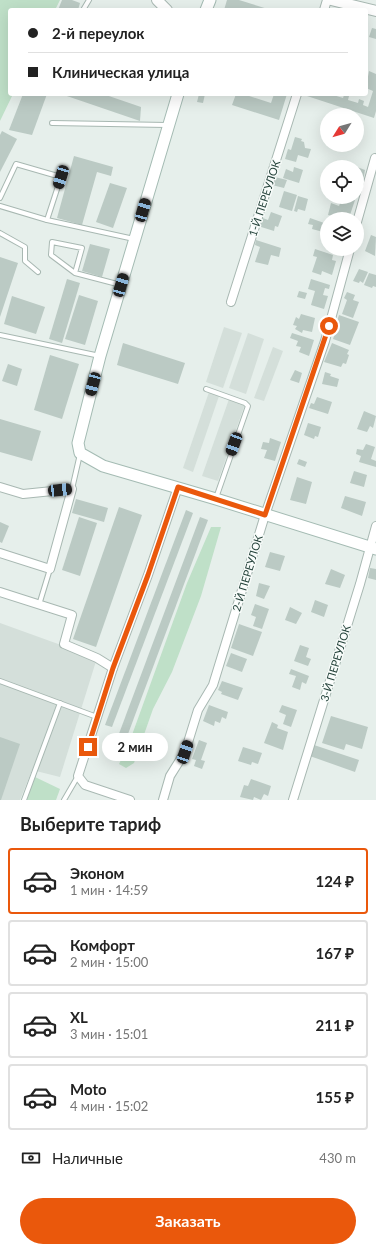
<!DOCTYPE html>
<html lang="ru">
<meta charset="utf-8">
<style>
:root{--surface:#fff;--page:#f6f6f6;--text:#222;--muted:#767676;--line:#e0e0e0;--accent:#ea580c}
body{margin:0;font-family:Lato,sans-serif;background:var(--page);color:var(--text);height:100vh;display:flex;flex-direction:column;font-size:15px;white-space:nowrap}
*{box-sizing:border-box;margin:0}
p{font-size:13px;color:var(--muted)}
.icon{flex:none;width:22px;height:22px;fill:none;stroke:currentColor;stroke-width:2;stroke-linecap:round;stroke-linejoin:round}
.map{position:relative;height:800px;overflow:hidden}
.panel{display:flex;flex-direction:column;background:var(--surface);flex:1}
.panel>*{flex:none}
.top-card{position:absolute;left:8px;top:8px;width:360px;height:88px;border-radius:4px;box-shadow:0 4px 16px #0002;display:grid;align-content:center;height:88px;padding:0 20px;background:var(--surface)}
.needle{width:26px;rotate:233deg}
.controls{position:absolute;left:320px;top:108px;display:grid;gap:8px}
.controls a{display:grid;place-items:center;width:44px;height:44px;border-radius:50%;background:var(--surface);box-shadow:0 4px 16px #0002;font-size:20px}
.end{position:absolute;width:18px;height:18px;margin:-9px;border:5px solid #ea580c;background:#fff;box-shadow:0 0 0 2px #fff}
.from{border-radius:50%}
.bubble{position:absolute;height:28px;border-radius:14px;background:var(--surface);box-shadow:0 4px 16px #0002;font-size:13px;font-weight:700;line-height:28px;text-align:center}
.car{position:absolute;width:12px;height:24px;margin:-12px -6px;border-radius:5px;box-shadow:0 0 3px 1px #0007;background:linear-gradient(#222 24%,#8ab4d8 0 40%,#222 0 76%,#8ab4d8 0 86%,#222 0)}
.top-card b{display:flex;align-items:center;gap:14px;height:38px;font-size:15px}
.top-card b+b{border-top:1px solid var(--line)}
.top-card i{width:10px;height:10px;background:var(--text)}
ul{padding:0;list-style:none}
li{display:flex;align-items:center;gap:12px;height:66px;margin:0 8px 6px;padding:0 12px;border:2px solid var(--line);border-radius:4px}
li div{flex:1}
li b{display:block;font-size:15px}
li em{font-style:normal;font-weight:700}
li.on{border-color:var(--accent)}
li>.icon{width:36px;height:36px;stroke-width:1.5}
h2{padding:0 20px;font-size:18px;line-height:48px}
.pay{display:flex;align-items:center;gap:10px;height:44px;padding:0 20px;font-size:15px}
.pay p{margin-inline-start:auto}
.button{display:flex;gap:8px;margin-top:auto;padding:8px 20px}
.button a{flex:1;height:46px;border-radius:24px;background:var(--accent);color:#fff;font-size:16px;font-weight:700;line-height:46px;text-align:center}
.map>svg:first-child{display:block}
.built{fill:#d4dfda}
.green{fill:#bfe0c8}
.building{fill:#bbcac4}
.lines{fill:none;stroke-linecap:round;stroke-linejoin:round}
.service-casing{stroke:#a8b8b2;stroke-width:6}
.minor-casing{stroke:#a8b8b2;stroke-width:10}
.tertiary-casing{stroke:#a8b8b2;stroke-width:12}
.secondary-casing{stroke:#a4bbb3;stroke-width:13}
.service{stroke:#fff;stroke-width:4}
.minor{stroke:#fff;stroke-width:8}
.tertiary{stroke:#fff;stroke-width:10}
.secondary{stroke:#fff;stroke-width:11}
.route{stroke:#ea580c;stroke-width:5}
.labels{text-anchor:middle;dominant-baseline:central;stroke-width:3;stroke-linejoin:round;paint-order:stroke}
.street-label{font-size:11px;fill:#24423a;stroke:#f7fbf9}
</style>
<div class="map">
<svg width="376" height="800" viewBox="0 0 376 800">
<rect width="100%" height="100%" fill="#e6efeb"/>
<g class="built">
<polygon points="224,327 242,333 223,388 206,382"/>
<polygon points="248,333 264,339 246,394 229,388"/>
<polygon points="273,347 283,351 264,401 254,398"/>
<polygon points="209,392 219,396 193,472 183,468"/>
<polygon points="229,399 245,404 218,481 202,476"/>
<polygon points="0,623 97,658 60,777 32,770 20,800 0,800"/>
</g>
<g class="green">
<polygon points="0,0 60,0 55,10 10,10 10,94 13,94 0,121"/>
<polygon points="211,527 221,527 201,596 172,672 153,709 134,763 126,768 119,764 128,746 187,583"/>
<polygon points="35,777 60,789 56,800 26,800"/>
</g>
<g class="building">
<polygon points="62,0 72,0 80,3 78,10 58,10"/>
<polygon points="227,0 239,0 271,10 224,10"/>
<polygon points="372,28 376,29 376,39 369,37"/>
<polygon points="369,71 376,74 376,111 374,118 307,96 307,94 330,94 343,98 344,95 349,96 348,100 358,103 359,99 364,101 363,105 368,107 373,91 366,88"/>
<polygon points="23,94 47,94 32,135 9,130"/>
<polygon points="61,94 103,94 141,107 140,121"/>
<polygon points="199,94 205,94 203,103 197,102"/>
<polygon points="236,94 243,94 271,103 274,94 287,94 279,120 232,105"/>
<polygon points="2,131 17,139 0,172 0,135"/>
<polygon points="295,137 302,139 301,141 304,142 305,148 311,149 308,158 298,155 296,162 285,159 288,149 291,150"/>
<polygon points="74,156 113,167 111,176 97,172 82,225 57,218"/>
<polygon points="340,162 354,167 338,167"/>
<polygon points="294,167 303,170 299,183 283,178 286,169 293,172"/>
<polygon points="357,167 365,170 362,187 357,185"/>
<polygon points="275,177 287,180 284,188 272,185"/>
<polygon points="110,183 127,188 113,228 96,222"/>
<polygon points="284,191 297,195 292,211 279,207"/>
<polygon points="298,196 308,199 305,211 298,209 297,212 294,211"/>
<polygon points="338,197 355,200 349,218 337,215 336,217 328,215 331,203 339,206 341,201 337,200"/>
<polygon points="271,212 282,216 278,227 275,226 274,231 258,226 260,217 268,220"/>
<polygon points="310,218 327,224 327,233 312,229 313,225 308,224"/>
<polygon points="371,235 376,237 375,256 365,251"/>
<polygon points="256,240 281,248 279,257 271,255 268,265 255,262 260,247 255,245"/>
<polygon points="90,244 110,249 102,277 82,271"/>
<polygon points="315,249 333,255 332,260 336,261 332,275 322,271 321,275 312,272 317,257 313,256"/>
<polygon points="0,257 18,263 0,317"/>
<polygon points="359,269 368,272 363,283 360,281 359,283 353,281"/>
<polygon points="369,273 376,275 376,287 373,286 372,288 364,285"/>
<polygon points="67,279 80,283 62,343 49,339"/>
<polygon points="311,279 330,285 329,289 325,288 323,295 328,296 324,309 311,305 315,291 308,289"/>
<polygon points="299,291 307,293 305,299 297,297"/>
<polygon points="347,292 355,295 353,300 359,302 353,318 342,314 347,300 344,298"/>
<polygon points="79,295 98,301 85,345 65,339"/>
<polygon points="12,296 45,307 36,334 4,324"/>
<polygon points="301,314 315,318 312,332 303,330 302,333 295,329 297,326 293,325 296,317 299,319"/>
<polygon points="339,315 359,322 350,345 333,339 339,322 337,321"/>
<polygon points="292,333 314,340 309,356 299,352 301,347 296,346 298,341 290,338"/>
<polygon points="123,343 185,363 178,384 117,365"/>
<polygon points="332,343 349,350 347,354 349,355 346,364 343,363 341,367 324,362"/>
<polygon points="50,355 79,364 62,419 34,410"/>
<polygon points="8,364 22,369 17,386 2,381"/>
<polygon points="295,370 302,373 299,383 290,380"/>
<polygon points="325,372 331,374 330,376 339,379 337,387 322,384"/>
<polygon points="317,397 332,402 328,414 309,408 311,403 314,404"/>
<polygon points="364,411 376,416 373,428 370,426 367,432 357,429"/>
<polygon points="0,419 41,431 32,461 0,452"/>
<polygon points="308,423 321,427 318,437 315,436 314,439 304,435"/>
<polygon points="270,438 281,442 275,461 264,458 267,450 261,449 263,442 269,443"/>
<polygon points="366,444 375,447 371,459 376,461 376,467 359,462 361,456 356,454 357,449 363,450"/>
<polygon points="299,459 307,462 305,467 297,464"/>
<polygon points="354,471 367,475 364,487 350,483"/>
<polygon points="297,477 312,482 306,504 290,500"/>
<polygon points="345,496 366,502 362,516 341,508"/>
<polygon points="76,499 108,508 104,522 72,513"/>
<polygon points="119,507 142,515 96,647 73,639"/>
<polygon points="186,510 193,513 112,727 105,725"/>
<polygon points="79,517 97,523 80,576 62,570"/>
<polygon points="200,517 208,520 122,750 114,747"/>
<polygon points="0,522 9,526 2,543 0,542"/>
<polygon points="270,552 285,556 280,571 265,567"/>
<polygon points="370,568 376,569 376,580 368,578"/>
<polygon points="331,569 345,575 340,588 325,584"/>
<polygon points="259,583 270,586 264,599 256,596"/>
<polygon points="315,600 328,605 324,617 311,612"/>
<polygon points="255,604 269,609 262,629 253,626 256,617 251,615"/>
<polygon points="290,607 302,613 296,624 285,620"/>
<polygon points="239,624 262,632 253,656 231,648"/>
<polygon points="300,645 309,648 306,657 311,659 308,666 294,661"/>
<polygon points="231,653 247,659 242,672 226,666"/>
<polygon points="291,669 309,676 306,684 302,682 300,690 292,687 296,676 289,674"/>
<polygon points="222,681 243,688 238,700 221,694 222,692 218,690"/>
<polygon points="209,705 228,712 226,719 222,717 220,723 215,721 214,726 203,721"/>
<polygon points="282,705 297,710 291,727 283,724 286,715 279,712"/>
<polygon points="331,716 368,727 362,749 346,744 344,750 322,743"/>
<polygon points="272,722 278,725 277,728 288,732 283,750 264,743"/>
<polygon points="0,737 20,744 1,800 0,800"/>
<polygon points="199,740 207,743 201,760 205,761 202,769 194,766 196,760 192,759"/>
<polygon points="311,744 359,760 355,772 307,755"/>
<polygon points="243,747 262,753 258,764 252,762 251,765 238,761"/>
<polygon points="251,779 271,786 268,796 264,794 261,800 254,797 253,800 240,797 244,785 248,786"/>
</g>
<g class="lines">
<g class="service-casing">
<g id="service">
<polyline points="83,10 89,0"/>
<polyline points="52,123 167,125"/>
<polyline points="0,198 16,164 61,177 47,220"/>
<polyline points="0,206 47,220 134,239"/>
<polyline points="0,233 25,247 25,261 38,272"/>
<polyline points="75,273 82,248 52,242 51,255 75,273 121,285"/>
<polyline points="0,335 100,356"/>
<polyline points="206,389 245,403 248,406 216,498"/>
<polyline points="72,489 80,454"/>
<polyline points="39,605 50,569"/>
<polyline points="0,681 97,717"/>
<polyline points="24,800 60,703"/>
<polyline points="64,800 78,776"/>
</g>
</g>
<g class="minor-casing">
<g id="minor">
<polyline points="324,10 327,0"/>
<polyline points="357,222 375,158"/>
<polyline points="231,302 297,94"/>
<polyline points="0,487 23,494 72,489 50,569 0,553"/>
<polyline points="0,592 72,615 64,644 97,658 113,668"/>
<polyline points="130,800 85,785 78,776 113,668 148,575 178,487"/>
<polyline points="163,800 170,776 185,752 198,710 213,685 265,515 325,341 350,249"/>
<polyline points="293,800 360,584 376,526"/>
</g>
</g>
<g class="tertiary-casing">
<g id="tertiary">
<polyline points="157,0 167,10"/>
<polyline points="331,0 376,11"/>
</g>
</g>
<g class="secondary-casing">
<g id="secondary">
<polyline points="206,10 210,0"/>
<polyline points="178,94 100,356 78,443 80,453 103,466 216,499 376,549"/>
</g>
</g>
<use href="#service" class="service"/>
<use href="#minor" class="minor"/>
<use href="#tertiary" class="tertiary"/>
<use href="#secondary" class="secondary"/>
</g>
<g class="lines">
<polyline class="route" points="88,747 113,668 148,575 178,487 265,515 329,326"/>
</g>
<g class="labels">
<g class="street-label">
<text transform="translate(264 198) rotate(-72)">1-Й ПЕРЕУЛОК</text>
<text transform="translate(247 573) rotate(-73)">2-Й ПЕРЕУЛОК</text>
<text transform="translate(335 663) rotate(-73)">3-Й ПЕРЕУЛОК</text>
</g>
</g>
</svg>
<div class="controls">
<a><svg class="needle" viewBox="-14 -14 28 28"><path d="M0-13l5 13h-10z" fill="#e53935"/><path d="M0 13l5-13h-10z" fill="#767676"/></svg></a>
<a><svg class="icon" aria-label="locate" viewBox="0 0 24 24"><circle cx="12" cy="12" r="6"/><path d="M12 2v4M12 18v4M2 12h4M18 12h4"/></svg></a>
<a><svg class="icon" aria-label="layers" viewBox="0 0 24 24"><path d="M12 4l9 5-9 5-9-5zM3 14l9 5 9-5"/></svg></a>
</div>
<i class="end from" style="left:329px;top:326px"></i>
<i class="end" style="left:88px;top:747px"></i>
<div class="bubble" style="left:102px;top:733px;width:66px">2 мин</div>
<i class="car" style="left:61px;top:177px;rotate:197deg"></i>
<i class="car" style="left:143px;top:210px;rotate:16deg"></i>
<i class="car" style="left:121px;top:285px;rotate:16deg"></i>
<i class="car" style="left:93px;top:384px;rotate:195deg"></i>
<i class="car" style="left:234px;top:444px;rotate:200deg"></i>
<i class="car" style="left:60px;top:490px;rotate:84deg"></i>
<i class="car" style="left:185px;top:752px;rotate:18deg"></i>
<div class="top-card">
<b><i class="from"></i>2-й переулок</b>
<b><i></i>Клиническая улица</b>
</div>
</div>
<section class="panel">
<h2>Выберите тариф</h2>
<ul>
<li class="on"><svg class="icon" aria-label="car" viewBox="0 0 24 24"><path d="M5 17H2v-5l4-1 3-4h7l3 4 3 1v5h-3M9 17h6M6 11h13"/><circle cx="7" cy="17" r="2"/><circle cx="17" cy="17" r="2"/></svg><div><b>Эконом</b><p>1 мин · 14:59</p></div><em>124 ₽</em></li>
<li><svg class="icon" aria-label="car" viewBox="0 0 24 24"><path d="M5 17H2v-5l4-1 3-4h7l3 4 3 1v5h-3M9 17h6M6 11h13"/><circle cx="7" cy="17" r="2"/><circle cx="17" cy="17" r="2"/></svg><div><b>Комфорт</b><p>2 мин · 15:00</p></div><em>167 ₽</em></li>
<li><svg class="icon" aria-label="car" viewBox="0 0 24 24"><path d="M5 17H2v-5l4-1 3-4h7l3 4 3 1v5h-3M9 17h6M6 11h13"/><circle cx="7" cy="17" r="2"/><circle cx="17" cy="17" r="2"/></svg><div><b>XL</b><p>3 мин · 15:01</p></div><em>211 ₽</em></li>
<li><svg class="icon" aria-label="car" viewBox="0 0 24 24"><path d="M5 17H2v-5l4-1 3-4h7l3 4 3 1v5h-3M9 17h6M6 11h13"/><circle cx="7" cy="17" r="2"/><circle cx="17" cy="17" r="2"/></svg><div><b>Moto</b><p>4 мин · 15:02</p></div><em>155 ₽</em></li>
</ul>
<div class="pay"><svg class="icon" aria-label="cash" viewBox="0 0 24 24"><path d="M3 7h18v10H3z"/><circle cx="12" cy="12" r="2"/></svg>Наличные<p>430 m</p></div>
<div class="button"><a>Заказать</a></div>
</section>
